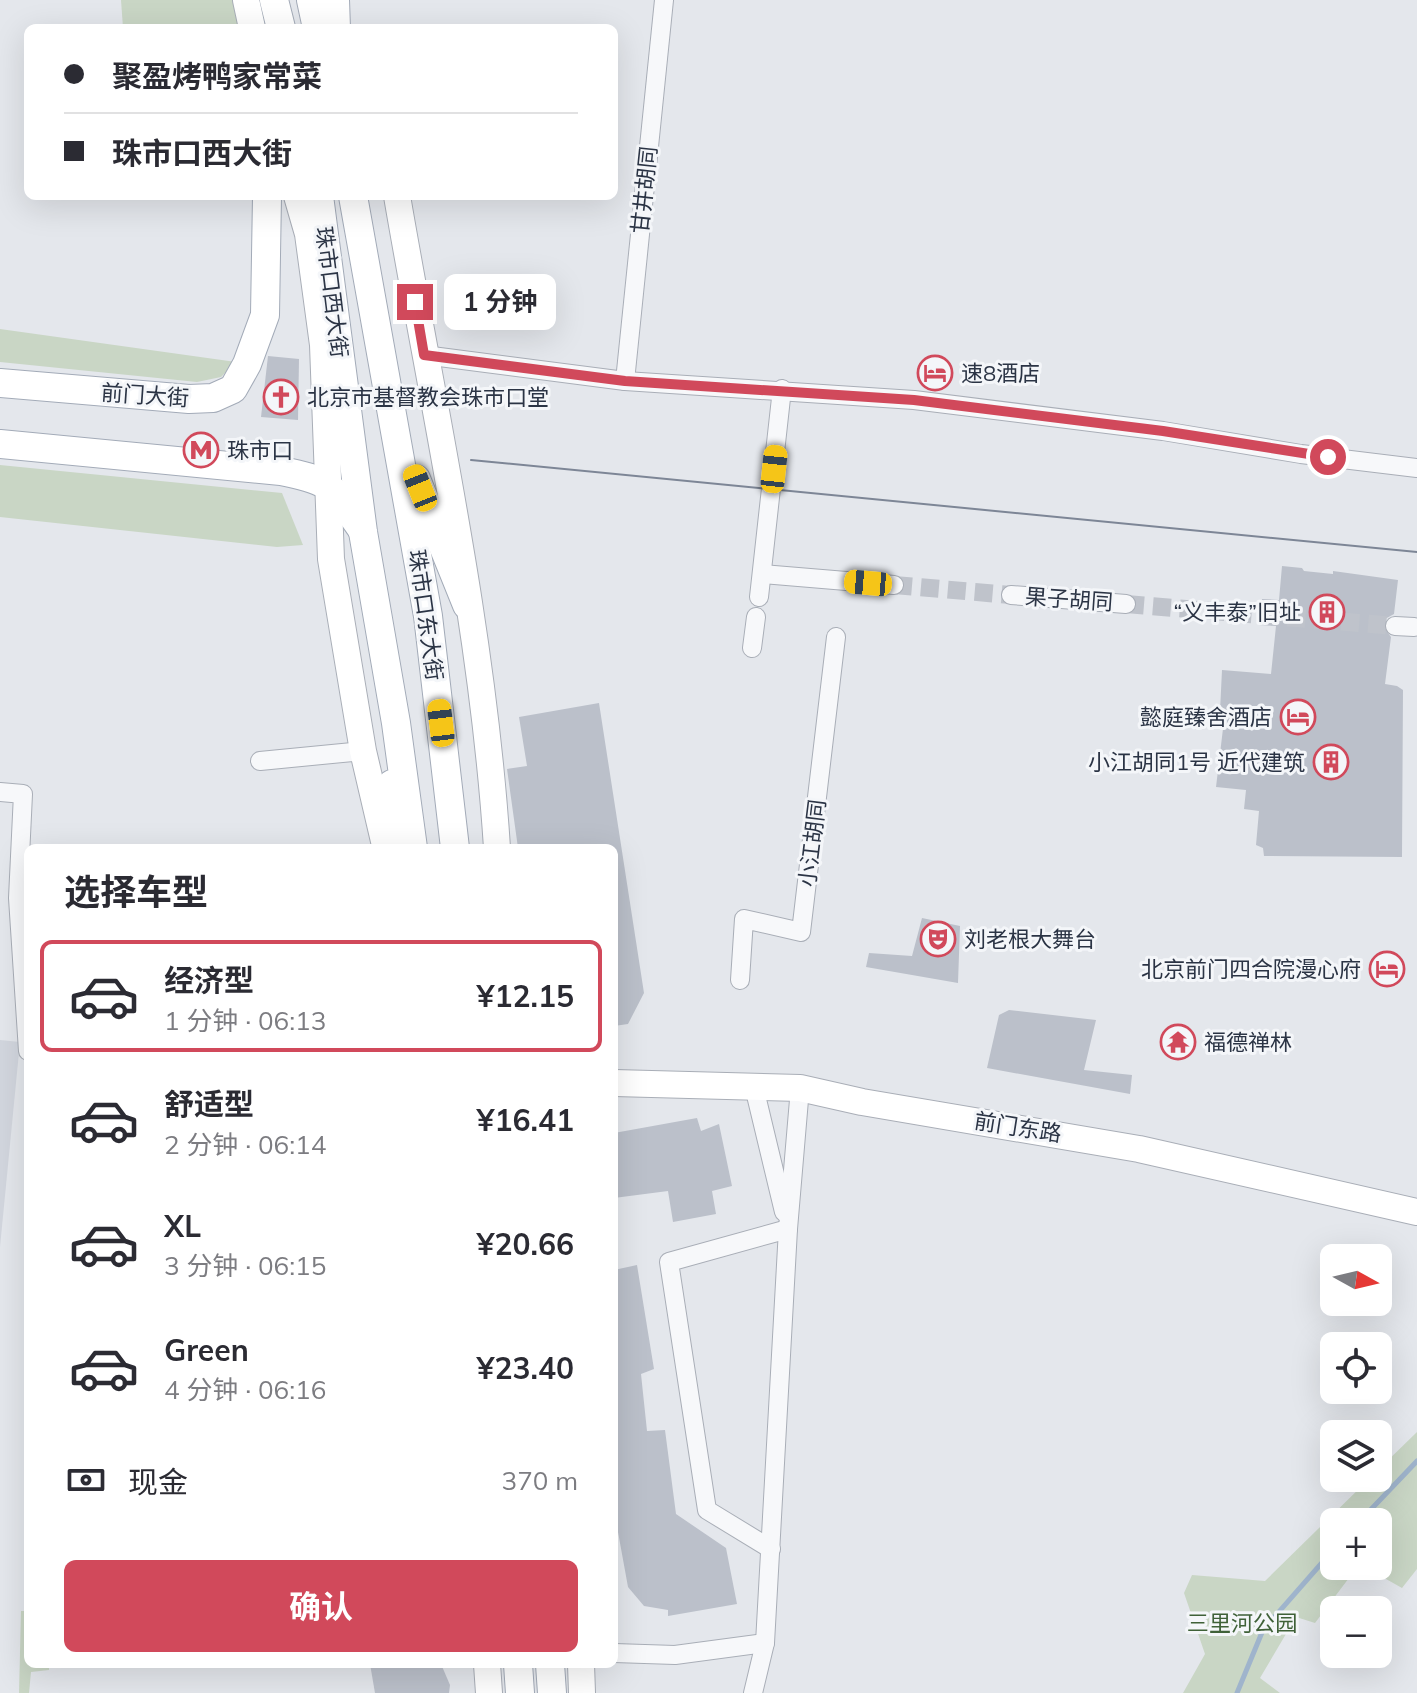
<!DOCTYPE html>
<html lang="zh">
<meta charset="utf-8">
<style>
:root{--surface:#fff;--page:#f2f2f3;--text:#2b2b33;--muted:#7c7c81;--line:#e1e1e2;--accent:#d1495b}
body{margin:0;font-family:Mulish,"Noto Sans SC",sans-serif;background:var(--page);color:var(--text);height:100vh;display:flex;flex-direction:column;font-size:30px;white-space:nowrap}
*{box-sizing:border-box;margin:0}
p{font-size:26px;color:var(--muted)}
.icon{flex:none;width:44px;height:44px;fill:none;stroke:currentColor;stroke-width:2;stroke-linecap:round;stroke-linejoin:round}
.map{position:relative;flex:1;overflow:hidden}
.sheet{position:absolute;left:24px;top:844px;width:594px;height:824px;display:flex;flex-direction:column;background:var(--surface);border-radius:12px;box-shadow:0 8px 32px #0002}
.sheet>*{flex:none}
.banner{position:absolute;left:24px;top:24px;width:594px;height:176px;border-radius:12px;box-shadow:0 8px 32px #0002;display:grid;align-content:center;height:176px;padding:0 40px;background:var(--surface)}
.needle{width:52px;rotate:98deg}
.tools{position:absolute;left:1320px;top:1244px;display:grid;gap:16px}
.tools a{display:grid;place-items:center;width:72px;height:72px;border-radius:12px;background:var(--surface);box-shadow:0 8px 32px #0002;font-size:40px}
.end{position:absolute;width:36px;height:36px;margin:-18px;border:10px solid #d1495b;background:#fff;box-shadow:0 0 0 4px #fff}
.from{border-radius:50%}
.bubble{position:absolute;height:56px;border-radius:12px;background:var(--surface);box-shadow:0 8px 32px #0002;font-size:26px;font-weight:700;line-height:56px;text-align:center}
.car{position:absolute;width:24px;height:48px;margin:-24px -12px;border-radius:10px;box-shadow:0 0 6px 2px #0007;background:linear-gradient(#f5c518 24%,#345 0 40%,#f5c518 0 76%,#345 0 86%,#f5c518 0)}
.banner b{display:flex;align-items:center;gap:28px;height:76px;font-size:30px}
.banner b+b{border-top:2px solid var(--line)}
.banner i{width:20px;height:20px;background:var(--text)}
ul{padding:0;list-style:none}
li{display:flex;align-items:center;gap:24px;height:112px;margin:0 16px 12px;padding:0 24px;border:4px solid transparent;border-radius:12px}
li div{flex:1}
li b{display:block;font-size:30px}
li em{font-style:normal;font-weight:700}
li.selected{border-color:var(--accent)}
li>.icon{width:72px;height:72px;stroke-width:1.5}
h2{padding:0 40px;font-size:36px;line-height:96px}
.pay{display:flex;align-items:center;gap:20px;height:88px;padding:0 40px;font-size:30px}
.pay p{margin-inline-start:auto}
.button{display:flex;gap:16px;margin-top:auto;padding:16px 40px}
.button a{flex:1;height:92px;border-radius:12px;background:var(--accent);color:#fff;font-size:32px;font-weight:700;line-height:92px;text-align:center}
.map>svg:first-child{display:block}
.built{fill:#d2d6de}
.green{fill:#c9d6c5}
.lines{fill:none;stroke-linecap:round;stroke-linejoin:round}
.stream{stroke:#9fb4cc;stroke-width:5}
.building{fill:#bbc0ca}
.street-tunnel{stroke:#bfc3cb;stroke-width:18;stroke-dasharray:18 9;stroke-linecap:butt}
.street-casing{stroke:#a9aeb7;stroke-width:20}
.secondary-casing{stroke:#a9aeb7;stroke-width:28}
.primary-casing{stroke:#a3abb8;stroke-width:30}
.street{stroke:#f7f8fa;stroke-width:18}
.secondary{stroke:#fff;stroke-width:26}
.primary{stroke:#fff;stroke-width:28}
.tram{stroke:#7d8696;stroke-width:2}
.route{stroke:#d1495b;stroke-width:10}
.labels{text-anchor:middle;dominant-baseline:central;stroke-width:6;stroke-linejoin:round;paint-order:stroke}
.street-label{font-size:22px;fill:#2b3445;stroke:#f4f6f9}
.poi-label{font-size:22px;fill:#2b3445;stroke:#f4f6f9;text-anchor:start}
.park-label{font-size:22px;fill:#3f6138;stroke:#f4f6f9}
</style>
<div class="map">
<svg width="1417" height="1693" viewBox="0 0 1417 1693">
<rect width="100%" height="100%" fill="#e4e7ec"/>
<polygon class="built" points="0,1040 20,1042 0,1247"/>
<g class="green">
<polygon points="121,0 237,0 241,28 123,28"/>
<polygon points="0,329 236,362 221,377 197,382 0,362"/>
<polygon points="0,465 282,493 303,545 277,547 0,517"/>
<polygon points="1417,1432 1417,1569 1402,1588 1363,1566 1378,1566 1378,1522 1334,1522 1334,1566 1358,1566 1315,1623 1296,1617 1260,1678 1280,1693 1183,1693 1205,1654 1184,1593 1192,1575 1265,1581 1370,1478 1378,1478 1378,1470"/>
<polygon points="21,1611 28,1611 28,1664 49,1664 49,1670 31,1672 29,1693 19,1693"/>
</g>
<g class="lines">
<g class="stream">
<polyline points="1359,1522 1417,1461"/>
<polyline points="1237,1693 1263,1630 1334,1549"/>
</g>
</g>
<g class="building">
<polygon points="268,356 299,359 298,420 261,417"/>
<polygon points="1282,566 1302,568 1304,571 1333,574 1333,571 1398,580 1394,614 1385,619 1383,626 1391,637 1385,684 1397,686 1403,690 1402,857 1264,856 1263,848 1256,845 1259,811 1244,809 1246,790 1216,787 1225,712 1220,711 1222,670 1271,674 1276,626 1259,625 1262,599 1279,600"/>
<polygon points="599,703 644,993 628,1024 614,1026 614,848 518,848 507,769 527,766 519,717"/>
<polygon points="922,918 960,926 958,983 866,967 869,953 912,956"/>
<polygon points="1009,1010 1096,1020 1084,1070 1132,1075 1130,1094 987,1068 999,1015"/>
<polygon points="697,1118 701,1131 719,1124 732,1186 712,1191 716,1214 673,1222 668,1191 614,1198 614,1133"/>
<polygon points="637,1265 654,1369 641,1374 647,1431 665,1430 676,1514 726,1548 737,1604 668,1616 668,1610 644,1606 628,1587 614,1510 614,1270"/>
<polygon points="370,1664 441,1664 450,1685 449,1693 375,1693"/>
</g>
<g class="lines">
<g class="street-tunnel">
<polyline points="894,585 1011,595"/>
<polyline points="1126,604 1395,626"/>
</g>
<g class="street-casing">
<g id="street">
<polyline points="424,355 625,381 914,400 1163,431 1301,454 1417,468"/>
<polyline points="625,381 664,0"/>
<polyline points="762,574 894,585"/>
<polyline points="1011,595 1126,604"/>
<polyline points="759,597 782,389"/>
<polyline points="1395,626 1414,627"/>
<polyline points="752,648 756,617"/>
<polyline points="260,761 363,751"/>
<polyline points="0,792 23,794 18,898 28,1051"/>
<polyline points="740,980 744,919 801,932 836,637"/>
<polyline points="754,1087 784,1212"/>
<polyline points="771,1549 707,1510 669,1262 788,1229"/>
<polyline points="614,1653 675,1655 765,1643"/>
<polyline points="753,1693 765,1643 788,1229 800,1088"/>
</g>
</g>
<g class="secondary-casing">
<g id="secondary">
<polyline points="246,0 252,28"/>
<polyline points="297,196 308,234 323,345 331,559 363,751 384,841"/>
<path d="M 397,196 C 434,412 483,629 497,848"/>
<polyline points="614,1083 800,1088 862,1102 1139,1149 1417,1212"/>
<polyline points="487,1664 489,1693"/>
<polyline points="581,1664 582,1693"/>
</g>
</g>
<g class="primary-casing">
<g id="primary">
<polyline points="274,0 281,28"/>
<polyline points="311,0 317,28"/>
<polyline points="335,0 336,28"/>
<polyline points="319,196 363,532 396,723 413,848"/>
<polyline points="353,196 428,616 455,848"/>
<polyline points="0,383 189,399 213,398 233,389 247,364 265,315 267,196"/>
<path d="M 0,444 L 281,471 C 333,481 331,486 361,528"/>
<polyline points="416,479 467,605"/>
<polyline points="387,848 392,784"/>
<polyline points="518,1664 520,1693"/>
<polyline points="550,1664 552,1693"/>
</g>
</g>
<use href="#street" class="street"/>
<use href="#secondary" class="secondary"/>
<use href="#primary" class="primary"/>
<polyline class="tram" points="471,460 1417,552"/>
</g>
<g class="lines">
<polyline class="route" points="415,302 424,355 625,381 914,400 1163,431 1328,457"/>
</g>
<defs>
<g id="hotel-ring" transform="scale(1.8)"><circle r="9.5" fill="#f4f6f9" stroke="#d1495b" stroke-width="1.5"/><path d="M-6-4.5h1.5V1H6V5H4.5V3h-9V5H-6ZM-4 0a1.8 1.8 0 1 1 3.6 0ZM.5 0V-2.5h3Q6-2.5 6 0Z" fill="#d1495b"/></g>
<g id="church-ring" transform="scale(1.8)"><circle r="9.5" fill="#f4f6f9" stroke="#d1495b" stroke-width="1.5"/><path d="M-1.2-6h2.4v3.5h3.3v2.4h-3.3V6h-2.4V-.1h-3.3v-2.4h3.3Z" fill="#d1495b"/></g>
<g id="metro-ring" transform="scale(1.8)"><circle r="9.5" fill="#f4f6f9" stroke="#d1495b" stroke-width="1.5"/><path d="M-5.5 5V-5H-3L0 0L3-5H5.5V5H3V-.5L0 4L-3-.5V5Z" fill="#d1495b"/></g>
<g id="building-ring" transform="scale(1.8)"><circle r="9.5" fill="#f4f6f9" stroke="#d1495b" stroke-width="1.5"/><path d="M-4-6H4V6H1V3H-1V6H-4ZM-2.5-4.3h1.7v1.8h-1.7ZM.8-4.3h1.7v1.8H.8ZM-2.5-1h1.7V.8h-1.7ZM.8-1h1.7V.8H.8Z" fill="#d1495b"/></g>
<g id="theatre-ring" transform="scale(1.8)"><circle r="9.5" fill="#f4f6f9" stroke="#d1495b" stroke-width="1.5"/><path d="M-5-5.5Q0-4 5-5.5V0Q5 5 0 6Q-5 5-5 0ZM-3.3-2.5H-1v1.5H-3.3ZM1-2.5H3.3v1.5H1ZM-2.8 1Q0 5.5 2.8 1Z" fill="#d1495b"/></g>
<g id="temple-ring" transform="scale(1.8)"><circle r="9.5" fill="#f4f6f9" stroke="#d1495b" stroke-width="1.5"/><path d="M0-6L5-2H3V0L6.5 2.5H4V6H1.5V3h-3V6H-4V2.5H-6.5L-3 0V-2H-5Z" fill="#d1495b"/></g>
</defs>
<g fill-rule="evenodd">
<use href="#hotel-ring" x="935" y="373"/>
<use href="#church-ring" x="281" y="397"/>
<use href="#metro-ring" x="201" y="450"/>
<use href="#building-ring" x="1327" y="612"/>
<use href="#hotel-ring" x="1298" y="717"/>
<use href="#building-ring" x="1331" y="762"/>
<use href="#theatre-ring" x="938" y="939"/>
<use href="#hotel-ring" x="1387" y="969"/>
<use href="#temple-ring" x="1178" y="1042"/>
</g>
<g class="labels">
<g class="street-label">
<text transform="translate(644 190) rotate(-84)">甘井胡同</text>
<text transform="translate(332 292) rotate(83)">珠市口西大街</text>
<text transform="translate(145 395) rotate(4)">前门大街</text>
<text transform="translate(1069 599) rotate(4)">果子胡同</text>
<text transform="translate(426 615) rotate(82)">珠市口东大街</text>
<text transform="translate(812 843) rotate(-83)">小江胡同</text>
<text transform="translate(1018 1127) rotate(9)">前门东路</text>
</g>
<g class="poi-label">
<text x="961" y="373">速8酒店</text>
<text x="307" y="397">北京市基督教会珠市口堂</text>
<text x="227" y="450">珠市口</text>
<text x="1301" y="612" text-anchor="end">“义丰泰”旧址</text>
<text x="1272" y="717" text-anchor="end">懿庭臻舍酒店</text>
<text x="1305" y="762" text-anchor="end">小江胡同1号 近代建筑</text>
<text x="964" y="939">刘老根大舞台</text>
<text x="1361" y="969" text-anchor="end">北京前门四合院漫心府</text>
<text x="1204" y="1042">福德禅林</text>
</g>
<g class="park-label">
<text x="1242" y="1623">三里河公园</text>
</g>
</g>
</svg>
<div class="tools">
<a><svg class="needle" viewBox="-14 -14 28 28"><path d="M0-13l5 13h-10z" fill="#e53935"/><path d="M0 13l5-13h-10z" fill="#7c7c81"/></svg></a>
<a><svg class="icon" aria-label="locate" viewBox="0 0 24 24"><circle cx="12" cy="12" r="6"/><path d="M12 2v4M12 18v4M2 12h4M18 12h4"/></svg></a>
<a><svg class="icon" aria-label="layers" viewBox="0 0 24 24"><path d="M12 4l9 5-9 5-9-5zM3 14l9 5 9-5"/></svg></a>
<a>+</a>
<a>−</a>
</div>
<i class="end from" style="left:1328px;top:457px"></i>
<i class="end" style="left:415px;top:302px"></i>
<div class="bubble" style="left:444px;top:274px;width:112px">1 分钟</div>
<i class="car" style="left:774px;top:469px;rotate:6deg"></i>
<i class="car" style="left:420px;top:488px;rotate:338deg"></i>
<i class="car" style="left:868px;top:583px;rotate:275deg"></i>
<i class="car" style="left:441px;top:723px;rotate:353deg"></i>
<div class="banner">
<b><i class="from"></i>聚盈烤鸭家常菜</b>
<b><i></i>珠市口西大街</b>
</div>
<section class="sheet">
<h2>选择车型</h2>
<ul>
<li class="selected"><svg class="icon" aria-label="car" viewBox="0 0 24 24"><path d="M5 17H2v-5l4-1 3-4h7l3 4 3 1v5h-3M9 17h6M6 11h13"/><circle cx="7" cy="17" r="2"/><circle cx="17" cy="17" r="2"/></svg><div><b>经济型</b><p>1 分钟 · 06:13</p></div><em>¥12.15</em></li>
<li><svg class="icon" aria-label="car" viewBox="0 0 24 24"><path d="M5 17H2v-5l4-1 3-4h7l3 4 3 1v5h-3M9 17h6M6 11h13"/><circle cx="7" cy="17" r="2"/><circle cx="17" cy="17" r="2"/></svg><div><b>舒适型</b><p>2 分钟 · 06:14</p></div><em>¥16.41</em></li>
<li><svg class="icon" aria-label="car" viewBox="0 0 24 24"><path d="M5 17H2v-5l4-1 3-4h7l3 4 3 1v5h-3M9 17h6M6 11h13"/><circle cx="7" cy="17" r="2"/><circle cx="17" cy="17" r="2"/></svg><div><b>XL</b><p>3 分钟 · 06:15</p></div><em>¥20.66</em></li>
<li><svg class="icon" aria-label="car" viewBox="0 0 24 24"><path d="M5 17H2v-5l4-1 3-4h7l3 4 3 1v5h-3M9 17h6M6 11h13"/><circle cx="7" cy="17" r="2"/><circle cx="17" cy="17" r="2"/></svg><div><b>Green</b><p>4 分钟 · 06:16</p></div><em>¥23.40</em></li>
</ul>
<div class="pay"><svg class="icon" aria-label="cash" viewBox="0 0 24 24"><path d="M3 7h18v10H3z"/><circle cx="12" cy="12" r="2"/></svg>现金<p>370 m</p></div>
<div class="button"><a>确认</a></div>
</section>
</div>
